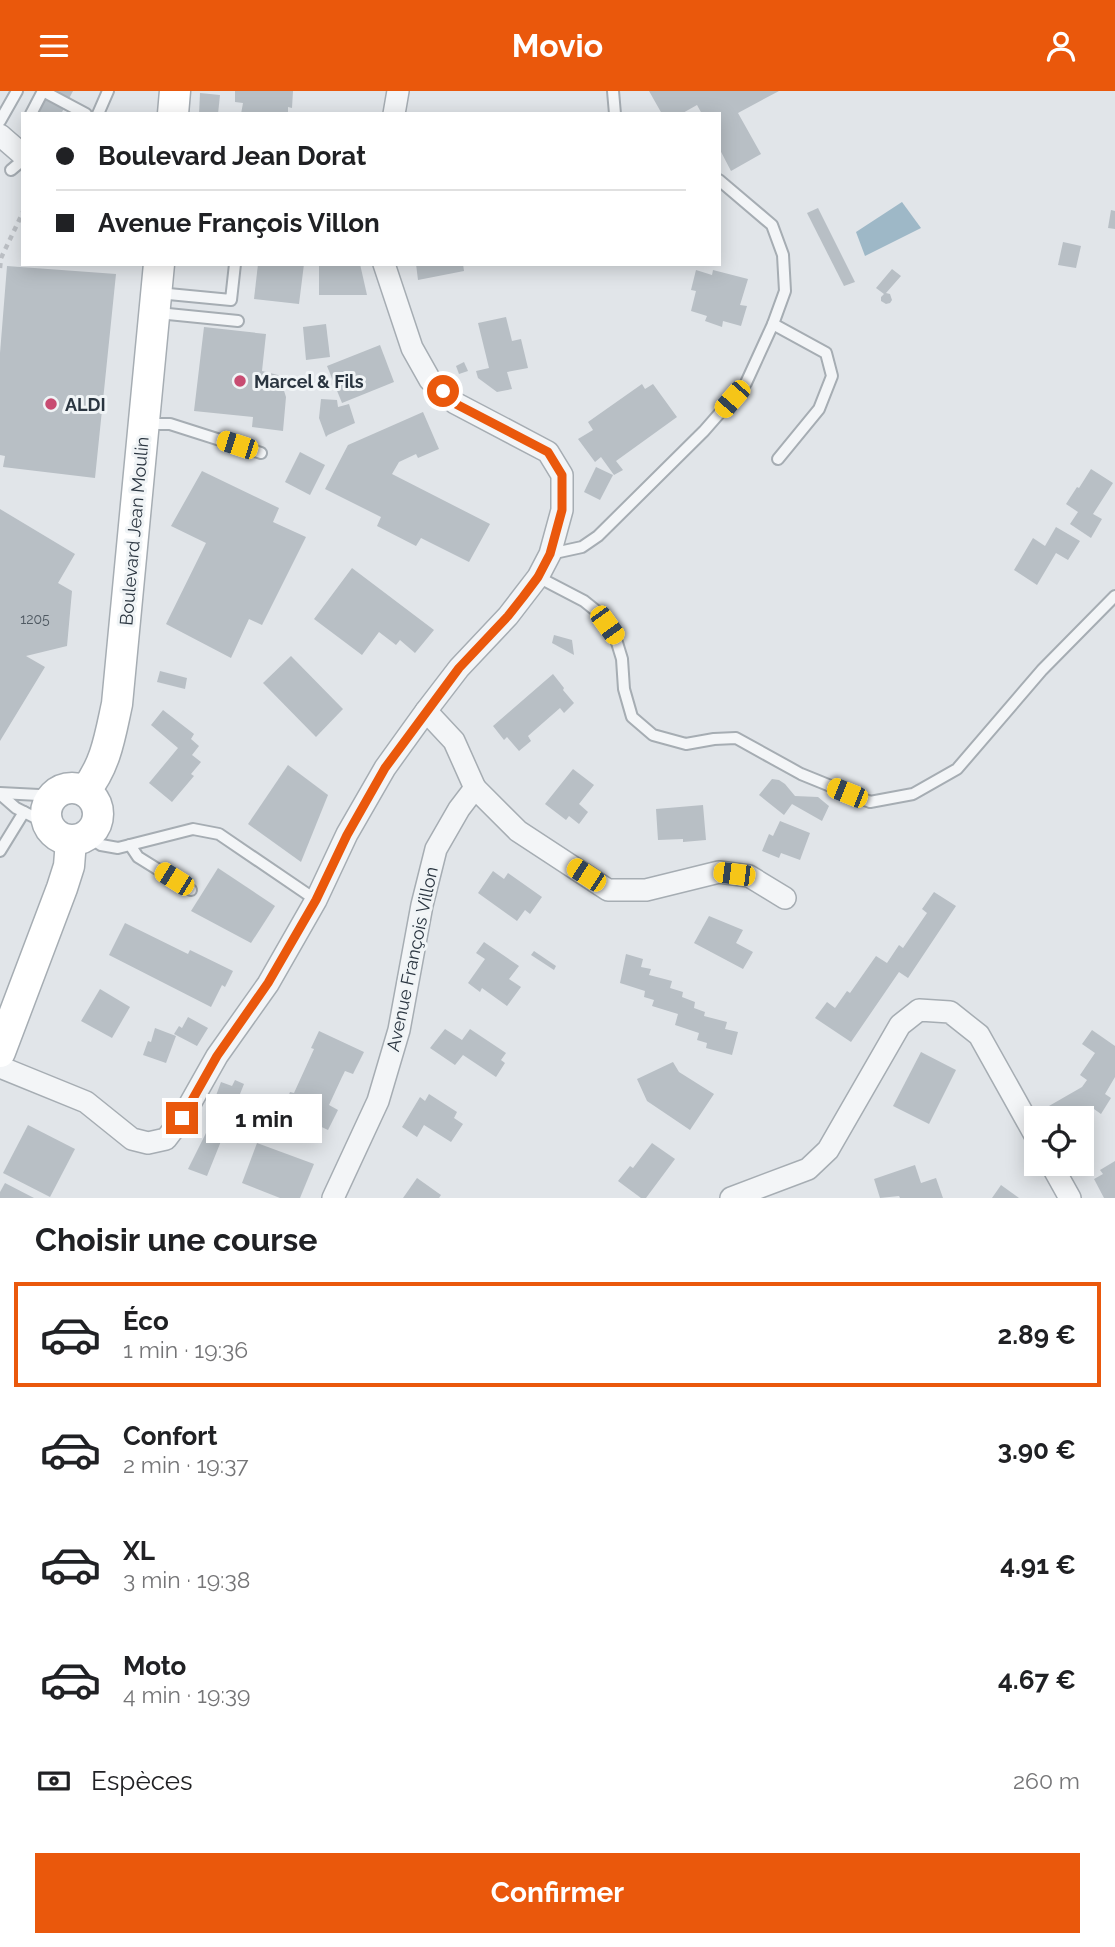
<!DOCTYPE html>
<html lang="fr">
<meta charset="utf-8">
<style>
:root{--surface:#fff;--page:#f6f6f6;--text:#202124;--muted:#757577;--line:#e0e0e0;--accent:#ea580c}
body{margin:0;font-family:Raleway,sans-serif;background:var(--page);color:var(--text);height:100vh;display:flex;flex-direction:column;font-size:26px;white-space:nowrap}
*{box-sizing:border-box;margin:0}
p{font-size:23px;color:var(--muted)}
.icon{flex:none;width:38px;height:38px;fill:none;stroke:currentColor;stroke-width:2;stroke-linecap:round;stroke-linejoin:round}
.map{position:relative;height:1107px;overflow:hidden}
.sheet{display:flex;flex-direction:column;background:var(--surface);flex:1}
.sheet>*{flex:none}
.hud{position:absolute;left:21px;top:21px;width:700px;height:154px;border-radius:0px;box-shadow:0 4px 18px #0003;display:grid;align-content:center;height:154px;padding:0 35px;background:var(--surface)}
.controls{position:absolute;left:1024px;top:1015px;display:grid;gap:14px}
.controls a{display:grid;place-items:center;width:70px;height:70px;border-radius:0px;background:var(--surface);box-shadow:0 4px 18px #0003;font-size:35px}
.end{position:absolute;width:32px;height:32px;margin:-16px;border:9px solid #ea580c;background:#fff;box-shadow:0 0 0 4px #fff}
.from{border-radius:50%}
.bubble{position:absolute;height:49px;border-radius:0px;background:var(--surface);box-shadow:0 4px 18px #0003;font-size:23px;font-weight:700;line-height:49px;text-align:center}
.car{position:absolute;width:21px;height:42px;margin:-21px -10px;border-radius:9px;box-shadow:0 0 5px 2px #0007;background:linear-gradient(#f5c518 24%,#345 0 40%,#f5c518 0 76%,#345 0 86%,#f5c518 0)}
.hud b{display:flex;align-items:center;gap:24px;height:66px;font-size:26px}
.hud b+b{border-top:2px solid var(--line)}
.hud i{width:18px;height:18px;background:var(--text)}
ul{padding:0;list-style:none}
li{display:flex;align-items:center;gap:21px;height:105px;margin:0 14px 10px;padding:0 21px;border:4px solid transparent;border-radius:0px}
li div{flex:1}
li b{display:block;font-size:26px}
li em{font-style:normal;font-weight:700}
li.current{border-color:var(--accent)}
li>.icon{width:63px;height:63px;stroke-width:1.5}
h2{padding:0 35px;font-size:32px;line-height:84px}
.pay{display:flex;align-items:center;gap:18px;height:77px;padding:0 35px;font-size:26px}
.pay p{margin-inline-start:auto}
.action{display:flex;gap:14px;margin-top:auto;padding:14px 35px}
.action a{flex:1;height:80px;border-radius:0px;background:var(--accent);color:#fff;font-size:28px;font-weight:700;line-height:80px;text-align:center}
header{display:flex;justify-content:space-between;align-items:center;height:91px;padding:0 35px;background:var(--accent);color:#fff;font-size:32px;font-weight:700}
.map>svg:first-child{display:block}
.water{fill:#9eb8c7}
.building{fill:#b8bfc5}
.lines{fill:none;stroke-linecap:round;stroke-linejoin:round}
.lane-casing{stroke:#a6adb3;stroke-width:14}
.street-casing{stroke:#a6adb3;stroke-width:24}
.secondary-casing{stroke:#a6adb3;stroke-width:33}
.path{stroke:#bbbfc4;stroke-width:4.5;stroke-dasharray:5 5;stroke-linecap:butt}
.lane{stroke:#f3f5f7;stroke-width:10}
.street{stroke:#f3f5f7;stroke-width:21}
.secondary{stroke:#fff;stroke-width:30}
.route{stroke:#ea580c;stroke-width:9}
.poi-dot{fill:#c84c72;stroke:#f0f4f6;stroke-width:2.5}
.labels{text-anchor:middle;dominant-baseline:central;stroke-width:6;stroke-linejoin:round;paint-order:stroke}
.number-label{font-size:14px;fill:#4e5861}
.poi-label{font-size:18px;font-weight:bold;fill:#2a3540;stroke:#f0f4f6;text-anchor:start}
.street-label{font-size:18px;fill:#2a3540;stroke:#f0f4f6}
</style>
<header><svg class="icon" aria-label="menu" viewBox="0 0 24 24"><path d="M4 6h16M4 12h16M4 18h16"/></svg>Movio<svg class="icon" aria-label="person" viewBox="0 0 24 24"><circle cx="12" cy="8" r="4"/><path d="M4 21q1-7 8-7t8 7"/></svg></header>
<div class="map">
<svg width="1115" height="1107" viewBox="0 0 1115 1107">
<rect width="100%" height="100%" fill="#e1e5e9"/>
<polygon class="water" points="902,111 921,137 865,165 856,141"/>
<g class="building">
<polygon points="45,0 73,0 61,23 34,23"/>
<polygon points="235,0 293,0 292,17 288,16 288,23 241,23 243,12 235,11"/>
<polygon points="649,0 779,0 738,22 761,63 731,80 719,57 719,23 702,23 697,14 681,23 662,23"/>
<polygon points="200,2 220,4 218,23 199,23"/>
<polygon points="818,117 855,191 844,195 807,122"/>
<polygon points="1111,119 1115,120 1115,138 1108,137"/>
<polygon points="1063,151 1081,155 1076,177 1058,174"/>
<polygon points="258,173 304,173 299,213 254,208"/>
<polygon points="319,173 360,173 367,204 319,204"/>
<polygon points="416,173 463,173 464,180 418,189"/>
<polygon points="7,175 116,183 95,387 3,376 5,365 0,364 0,262"/>
<polygon points="892,178 901,185 886,202 890,203 892,209 890,212 886,213 881,210 881,206 884,203 876,197"/>
<polygon points="696,179 712,184 713,179 748,188 740,214 747,215 741,235 723,230 722,236 705,230 707,225 691,220 696,200 691,199"/>
<polygon points="506,226 512,250 521,248 528,277 507,281 512,298 497,301 478,287 476,280 489,277 478,232"/>
<polygon points="326,233 330,266 306,269 303,236"/>
<polygon points="204,236 266,243 262,280 278,284 280,287 286,306 283,340 252,336 253,326 194,320"/>
<polygon points="380,254 394,291 342,312 327,275"/>
<polygon points="464,271 468,280 459,283 456,275"/>
<polygon points="642,293 645,298 653,293 677,326 616,370 623,379 614,384 601,366 595,371 578,348 593,339 588,331"/>
<polygon points="321,308 337,309 338,316 349,313 355,332 328,344 326,346 319,327"/>
<polygon points="423,321 439,358 418,367 416,363 399,371 392,383 490,433 469,471 421,447 416,455 377,435 381,426 325,398 348,354"/>
<polygon points="300,361 325,374 310,404 285,391"/>
<polygon points="596,376 613,384 600,409 584,401"/>
<polygon points="1091,378 1113,392 1093,423 1102,428 1091,447 1070,433 1078,421 1066,413 1077,396 1079,397"/>
<polygon points="202,380 279,417 273,431 306,446 262,534 249,528 231,567 166,533 206,452 171,435"/>
<polygon points="0,418 75,463 58,492 72,500 67,555 26,565 45,576 0,650"/>
<polygon points="1056,436 1080,450 1068,469 1056,462 1037,494 1014,479 1033,447 1045,455"/>
<polygon points="352,477 434,539 415,562 400,549 396,554 379,541 362,564 314,528"/>
<polygon points="554,544 572,549 574,564 552,552"/>
<polygon points="291,565 343,618 316,646 263,592"/>
<polygon points="160,580 187,587 185,598 157,591"/>
<polygon points="553,583 564,597 563,599 574,612 564,622 560,617 528,645 531,650 519,660 507,646 504,649 493,635"/>
<polygon points="163,619 194,643 191,648 199,655 192,664 201,671 191,683 194,685 172,711 149,692 178,657 151,634"/>
<polygon points="288,674 328,704 301,771 248,733"/>
<polygon points="573,678 594,694 579,713 588,721 579,733 569,725 566,729 545,713"/>
<polygon points="772,688 779,689 785,693 795,705 818,706 829,715 822,730 792,713 784,724 759,704"/>
<polygon points="703,714 706,749 683,751 683,748 658,749 656,718"/>
<polygon points="780,730 810,742 800,769 781,762 779,767 762,760 769,743 773,745"/>
<polygon points="218,777 275,815 251,852 191,820"/>
<polygon points="493,780 504,788 508,782 542,806 530,823 525,819 517,830 478,802"/>
<polygon points="934,801 956,815 908,887 899,881 851,951 815,927 827,911 835,917 847,900 850,902 876,865 887,872 899,854 903,857 927,822 922,818"/>
<polygon points="709,825 743,839 736,852 753,861 743,878 694,852"/>
<polygon points="125,832 188,863 190,859 233,880 225,896 222,894 211,916 109,864"/>
<polygon points="484,851 519,875 509,888 521,896 507,915 482,897 480,901 468,892 485,868 476,862"/>
<polygon points="534,860 556,875 554,879 531,864"/>
<polygon points="626,863 643,868 641,876 651,878 649,884 672,890 670,897 683,901 682,906 695,911 694,917 705,921 704,925 727,931 725,938 738,941 732,964 706,957 707,952 697,949 699,942 675,934 678,923 652,915 654,909 644,906 645,900 620,892"/>
<polygon points="100,898 130,916 112,947 81,930"/>
<polygon points="188,926 208,937 197,955 174,943 179,935 182,937"/>
<polygon points="155,937 176,945 166,972 143,964 148,950 151,951"/>
<polygon points="445,938 462,949 470,938 506,962 501,969 505,972 496,986 463,964 455,974 430,957"/>
<polygon points="1092,939 1115,955 1115,986 1105,1003 1111,1007 1101,1023 1094,1018 1078,1027 1047,1027 1042,1019 1082,996 1087,989 1080,984 1095,962 1082,953"/>
<polygon points="319,940 364,961 353,983 345,980 342,986 329,1014 338,1019 328,1039 283,1018 290,1001 294,1002 314,958 311,957"/>
<polygon points="921,961 956,979 929,1033 893,1015"/>
<polygon points="673,971 679,981 714,1003 690,1039 647,1010 637,988"/>
<polygon points="235,989 244,993 207,1085 188,1078 221,1012 214,1010 221,991 232,995"/>
<polygon points="429,1003 457,1021 454,1027 463,1033 451,1051 424,1034 417,1046 402,1036 420,1006 425,1010"/>
<polygon points="28,1034 75,1058 50,1106 3,1082"/>
<polygon points="257,1052 314,1073 300,1107 280,1107 242,1092"/>
<polygon points="652,1052 675,1068 646,1107 641,1107 618,1090 630,1075 633,1077"/>
<polygon points="1115,1070 1115,1107 1104,1107 1094,1088 1103,1083 1100,1079"/>
<polygon points="915,1074 921,1092 936,1087 943,1107 900,1107 899,1105 880,1107 874,1088"/>
<polygon points="417,1087 441,1104 439,1107 403,1107"/>
<polygon points="5,1092 34,1107 0,1107 0,1101"/>
<polygon points="1001,1094 1019,1107 992,1107"/>
</g>
<g class="lines">
<g class="lane-casing">
<g id="lane">
<polyline points="43,0 86,23"/>
<polyline points="613,0 615,23"/>
<polyline points="31,23 43,0"/>
<polyline points="98,23 108,0"/>
<polyline points="0,30 17,0"/>
<polyline points="11,79 23,69"/>
<polyline points="158,202 231,209 235,173"/>
<polyline points="158,222 238,230"/>
<polyline points="773,233 826,262 832,285 819,318 778,368"/>
<polyline points="146,333 170,333 261,362"/>
<polyline points="550,463 582,456 598,445 704,340 746,292 773,233 785,200 783,164 772,134 719,89"/>
<polyline points="538,486 584,510 599,522 615,545 622,568 624,598 632,626 653,644 686,653 714,648 736,647 801,683 870,711 913,703 957,678 1042,579 1115,505"/>
<polyline points="0,702 39,704 52,707"/>
<polyline points="0,703 16,717 46,732"/>
<polyline points="87,745 101,754 118,757 193,738 219,743 316,809"/>
<polyline points="130,754 138,766 191,799"/>
<polyline points="0,760 24,721"/>
</g>
</g>
<g class="street-casing">
<g id="street">
<polyline points="394,23 398,0"/>
<polyline points="0,44 23,64"/>
<polyline points="384,173 412,257 430,289 455,312 548,361 562,384 562,419 550,463 538,486 508,525 459,577 426,620"/>
<polyline points="475,697 518,740 608,799 646,799 719,781 749,785 785,807"/>
<polyline points="0,976 86,1011 132,1048 148,1052 166,1048 182,1027 217,965 268,893 316,809 347,743 385,677 426,620 454,650 475,697 459,718 436,758 422,814 399,939 378,1010 333,1107"/>
<polyline points="1051,1073 1070,1107"/>
<polyline points="731,1107 808,1078 828,1059 900,934 919,919 950,921 979,944 1036,1046"/>
</g>
</g>
<g class="secondary-casing">
<g id="secondary">
<polyline points="173,23 175,0"/>
<circle cx="72" cy="723" r="26"/>
<path d="M 85,700 C 106,674 110,645 117,613 L 159,173"/>
<polyline points="0,961 62,797 69,775 71,750"/>
</g>
</g>
<polyline class="path" points="0,177 1,167 23,121"/>
<use href="#lane" class="lane"/>
<use href="#street" class="street"/>
<use href="#secondary" class="secondary"/>
</g>
<g class="lines">
<polyline class="route" points="182,1027 217,965 268,892 316,809 347,744 385,677 459,577 508,525 523,506 538,486 550,463 562,419 562,384 548,361 454,312 443,300"/>
</g>
<g class="poi-dot">
<circle cx="240" cy="290" r="7"/>
<circle cx="51" cy="313" r="7"/>
</g>
<g class="labels">
<g class="number-label">
<text x="35" y="528">1205</text>
</g>
<g class="poi-label">
<text x="254" y="290">Marcel &amp; Fils</text>
<text x="65" y="313">ALDI</text>
</g>
<g class="street-label">
<text transform="translate(134 440) rotate(-85)">Boulevard Jean Moulin</text>
<text transform="translate(412 868) rotate(-78)">Avenue François Villon</text>
</g>
</g>
</svg>
<div class="controls">
<a><svg class="icon" aria-label="locate" viewBox="0 0 24 24"><circle cx="12" cy="12" r="6"/><path d="M12 2v4M12 18v4M2 12h4M18 12h4"/></svg></a>
</div>
<i class="end from" style="left:443px;top:300px"></i>
<i class="end" style="left:182px;top:1027px"></i>
<div class="bubble" style="left:206px;top:1003px;width:116px">1 min</div>
<i class="car" style="left:732px;top:308px;rotate:221deg"></i>
<i class="car" style="left:237px;top:354px;rotate:288deg"></i>
<i class="car" style="left:607px;top:534px;rotate:144deg"></i>
<i class="car" style="left:847px;top:702px;rotate:292deg"></i>
<i class="car" style="left:734px;top:783px;rotate:277deg"></i>
<i class="car" style="left:586px;top:784px;rotate:303deg"></i>
<i class="car" style="left:174px;top:788px;rotate:302deg"></i>
<div class="hud">
<b><i class="from"></i>Boulevard Jean Dorat</b>
<b><i></i>Avenue François Villon</b>
</div>
</div>
<section class="sheet">
<h2>Choisir une course</h2>
<ul>
<li class="current"><svg class="icon" aria-label="car" viewBox="0 0 24 24"><path d="M5 17H2v-5l4-1 3-4h7l3 4 3 1v5h-3M9 17h6M6 11h13"/><circle cx="7" cy="17" r="2"/><circle cx="17" cy="17" r="2"/></svg><div><b>Éco</b><p>1 min · 19:36</p></div><em>2.89 €</em></li>
<li><svg class="icon" aria-label="car" viewBox="0 0 24 24"><path d="M5 17H2v-5l4-1 3-4h7l3 4 3 1v5h-3M9 17h6M6 11h13"/><circle cx="7" cy="17" r="2"/><circle cx="17" cy="17" r="2"/></svg><div><b>Confort</b><p>2 min · 19:37</p></div><em>3.90 €</em></li>
<li><svg class="icon" aria-label="car" viewBox="0 0 24 24"><path d="M5 17H2v-5l4-1 3-4h7l3 4 3 1v5h-3M9 17h6M6 11h13"/><circle cx="7" cy="17" r="2"/><circle cx="17" cy="17" r="2"/></svg><div><b>XL</b><p>3 min · 19:38</p></div><em>4.91 €</em></li>
<li><svg class="icon" aria-label="car" viewBox="0 0 24 24"><path d="M5 17H2v-5l4-1 3-4h7l3 4 3 1v5h-3M9 17h6M6 11h13"/><circle cx="7" cy="17" r="2"/><circle cx="17" cy="17" r="2"/></svg><div><b>Moto</b><p>4 min · 19:39</p></div><em>4.67 €</em></li>
</ul>
<div class="pay"><svg class="icon" aria-label="cash" viewBox="0 0 24 24"><path d="M3 7h18v10H3z"/><circle cx="12" cy="12" r="2"/></svg>Espèces<p>260 m</p></div>
<div class="action"><a>Confirmer</a></div>
</section>
